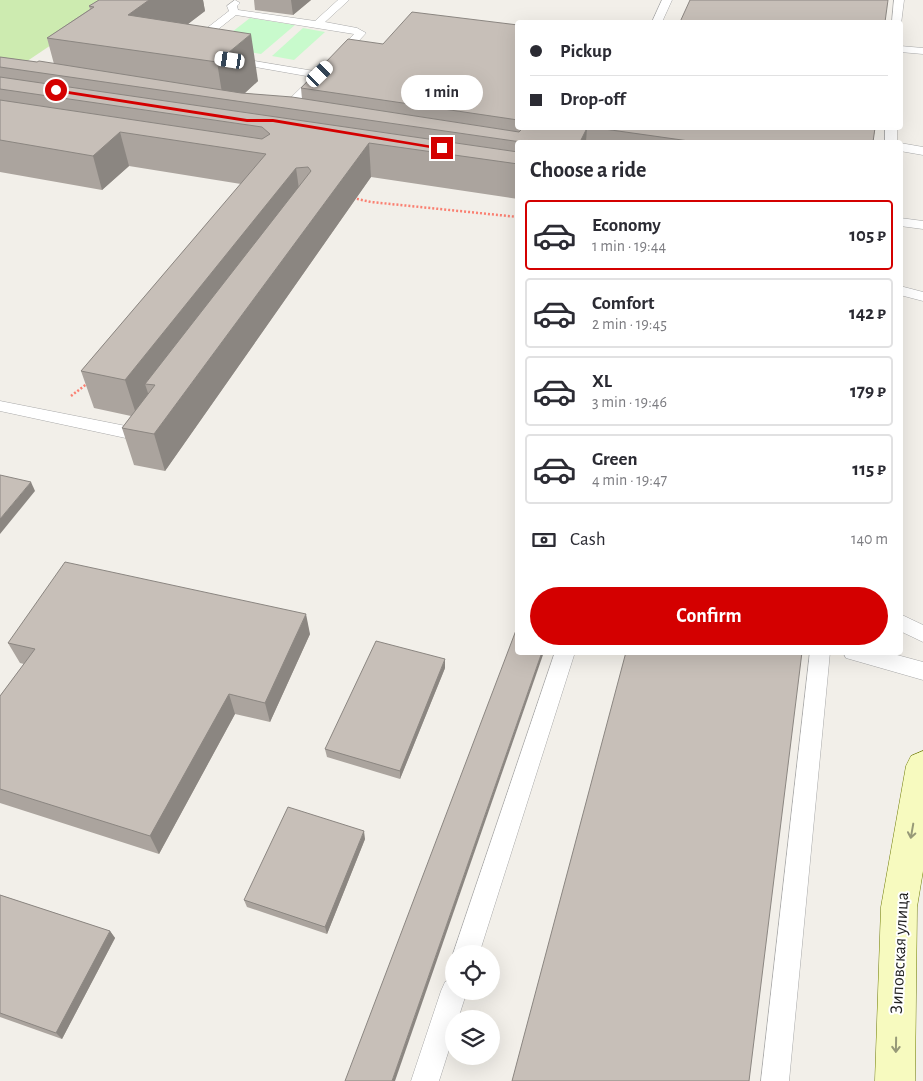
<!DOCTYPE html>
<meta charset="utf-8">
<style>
:root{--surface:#fff;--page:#f2f2f3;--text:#2b2b33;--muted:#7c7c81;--line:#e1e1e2;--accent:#d40000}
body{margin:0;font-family:"Alegreya Sans",sans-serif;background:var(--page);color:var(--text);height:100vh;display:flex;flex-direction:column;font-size:19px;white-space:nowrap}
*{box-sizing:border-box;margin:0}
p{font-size:16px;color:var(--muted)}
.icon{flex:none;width:28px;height:28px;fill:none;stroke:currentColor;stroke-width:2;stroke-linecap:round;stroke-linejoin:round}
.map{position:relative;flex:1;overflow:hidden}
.side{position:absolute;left:515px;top:140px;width:388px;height:515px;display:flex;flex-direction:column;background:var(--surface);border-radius:5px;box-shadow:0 5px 20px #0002}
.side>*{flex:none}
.banner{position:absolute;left:515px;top:20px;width:388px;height:110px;border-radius:5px;box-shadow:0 5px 20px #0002;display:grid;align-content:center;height:110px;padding:0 15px;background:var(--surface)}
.fabs{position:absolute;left:445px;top:945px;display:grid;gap:10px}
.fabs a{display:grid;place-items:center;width:55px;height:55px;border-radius:50%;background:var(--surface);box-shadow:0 5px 20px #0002;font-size:25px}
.end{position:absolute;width:22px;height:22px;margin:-11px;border:6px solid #d40000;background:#fff;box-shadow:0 0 0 2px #fff}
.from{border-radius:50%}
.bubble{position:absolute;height:35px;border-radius:18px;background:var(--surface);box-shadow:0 5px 20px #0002;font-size:16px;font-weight:700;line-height:35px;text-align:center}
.car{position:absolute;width:15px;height:30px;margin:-15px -8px;border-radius:6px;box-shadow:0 0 4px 1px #0007;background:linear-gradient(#fff 24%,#345 0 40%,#fff 0 76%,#345 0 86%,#fff 0)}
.banner b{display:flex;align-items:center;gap:18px;height:48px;font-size:19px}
.banner b+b{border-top:1px solid var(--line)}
.banner i{width:12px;height:12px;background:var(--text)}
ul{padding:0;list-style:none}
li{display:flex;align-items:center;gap:15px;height:70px;margin:0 10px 8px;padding:0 5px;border:2px solid var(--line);border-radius:5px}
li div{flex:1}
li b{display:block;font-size:19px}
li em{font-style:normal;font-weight:700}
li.current{border-color:var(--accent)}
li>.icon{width:45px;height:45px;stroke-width:1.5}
h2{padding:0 15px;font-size:22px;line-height:60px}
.pay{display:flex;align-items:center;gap:12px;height:55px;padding:0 15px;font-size:19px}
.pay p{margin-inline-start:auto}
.button{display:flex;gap:10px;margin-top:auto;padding:10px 15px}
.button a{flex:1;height:58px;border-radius:30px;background:var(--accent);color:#fff;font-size:20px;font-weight:700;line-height:58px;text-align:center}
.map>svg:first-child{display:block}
.grass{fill:#cdebb0}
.park{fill:#c8facc}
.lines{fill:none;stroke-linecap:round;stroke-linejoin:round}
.lane-casing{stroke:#a9a9a9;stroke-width:1}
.secondary-casing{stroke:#707d05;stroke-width:1}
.path{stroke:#fa8072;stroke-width:2.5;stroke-dasharray:2 2;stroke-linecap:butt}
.lane{fill:#fff;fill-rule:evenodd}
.secondary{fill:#f7fabf;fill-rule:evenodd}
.wall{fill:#aba49e}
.shaded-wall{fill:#8b8681}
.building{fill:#c7bfb8;stroke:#8b8681}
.oneway{stroke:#979978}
.route{fill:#d40000}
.labels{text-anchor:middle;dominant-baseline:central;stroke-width:4;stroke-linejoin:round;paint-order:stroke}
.near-street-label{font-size:18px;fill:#222;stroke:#fff}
</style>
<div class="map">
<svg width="923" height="1081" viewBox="0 0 923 1081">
<rect width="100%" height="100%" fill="#f2efe9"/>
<polygon class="grass" points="0,0 118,0 2,78 0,78"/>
<g class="park">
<polygon points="250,18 295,25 261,54 214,46"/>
<polygon points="303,28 325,32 294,60 272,56"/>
</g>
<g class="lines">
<g class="lane-casing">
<g id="lane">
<polygon points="235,0 240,3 237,6 238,10 315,21 338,0 349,0 325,22 357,28 366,33 341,60 337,61 332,58 354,34 236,15 197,46 189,46 188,44 189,42 229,11 227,6"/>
<polygon points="662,0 672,0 662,22 652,22"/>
<polygon points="894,0 904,0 901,24 892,22"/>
<polygon points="900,46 923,48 923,54 900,52"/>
<polygon points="231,57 320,72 325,75 283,117 275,117 273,115 275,113 312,77 227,62 226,60 227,58"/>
<rect x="885" y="128" width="12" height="14"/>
<polygon points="900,143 923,147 923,155 900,151"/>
<polygon points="900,218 923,221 923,229 900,226"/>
<polygon points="900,286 923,292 923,301 900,295"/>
<path d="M 0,401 L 131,427 C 136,420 139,416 149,419 L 151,423 L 141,438 L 135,440 L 0,411 Z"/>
<polygon points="900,614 923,625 923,642 900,631"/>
<polygon points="555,652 575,652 479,954 454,954 454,955 453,954"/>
<polygon points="810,652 830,652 789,1081 761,1081"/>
<polygon points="843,652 886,652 923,662 923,680 846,658"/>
<polygon points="454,978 454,991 467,991 458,1019 454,1019 454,1034 439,1081 411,1081 441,991 445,982"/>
</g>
</g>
<g class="secondary-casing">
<polygon id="secondary" points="923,751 923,871 917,907 915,1081 875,1081 881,907 906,766 911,756"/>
</g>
<g class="path">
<polyline points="353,198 371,202 518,217"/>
<polyline points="71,396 88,383"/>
</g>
<use href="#lane" class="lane"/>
<use href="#secondary" class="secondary"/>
</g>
<g class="wall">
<polygon points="99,0 203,0 205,11 188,24 258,81 245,93 302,99 301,88 383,44 518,25 518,128 875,128 873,142 518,142 518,199 371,177 165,471 134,465 122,428 131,416 94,408 81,371 241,184 129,166 102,190 0,172 0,57 37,62 54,64 47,38 90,9 89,6"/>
<polygon points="254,0 311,0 293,15 255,10"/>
<polygon points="310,634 270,722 235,714 159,854 0,803 0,696 24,664 20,663 8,643"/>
<polygon points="445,668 400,779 327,757 325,749"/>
<polygon points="365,839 327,934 247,907 244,900"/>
<polygon points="0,895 110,931 115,938 62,1039 0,1017"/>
</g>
<g class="shaded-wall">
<polygon points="149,0 203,0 205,11 150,53 128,15"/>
<polygon points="291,0 311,0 293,15"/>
<polygon points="251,34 258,81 236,101 223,99 217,62"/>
<polygon points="587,128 586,142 580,142"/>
<polygon points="120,132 129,166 102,190 93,156"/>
<polygon points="369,143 371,177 165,471 154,434"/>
<polygon points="296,168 301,203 155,385 145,384 150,399 137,417 125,380"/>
<polygon points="31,482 35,491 0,534 0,519"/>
<polygon points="306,614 310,634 270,722 265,703"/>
<polygon points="542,652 544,652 395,1081 392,1081"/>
<polygon points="445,659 445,668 400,779 400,771"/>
<polygon points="229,694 235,714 159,854 150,836"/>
<polygon points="364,831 365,839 327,934 325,927"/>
<polygon points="110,931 115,938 62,1039 56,1033"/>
</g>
<g class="building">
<polygon points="99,0 149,0 128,15 251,34 217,62 47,38 94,7 89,6"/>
<polygon points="690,0 888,0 885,22 680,22"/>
<polygon points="412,12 518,25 518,120 301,88 348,39 383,44"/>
<polygon points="0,57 37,62 39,61 241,93 292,97 519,132 521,130 521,128 587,128 580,142 521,142 0,67"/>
<polygon points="0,77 518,152 518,164 369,143 154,434 122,428 155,385 145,384 311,171 308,167 296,168 125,380 81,371 266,154 120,132 93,156 0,140 0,100 262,139 270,134 262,127 0,89"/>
<polygon points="597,128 875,128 873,142 696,142"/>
<polygon points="0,475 31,482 0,519"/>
<polygon points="65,562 306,614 265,703 229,694 150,836 0,789 0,696 35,649 8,643"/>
<polygon points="518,625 518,652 542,652 392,1081 345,1081"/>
<polygon points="376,641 445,659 400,771 325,749"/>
<polygon points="626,652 802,652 749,1081 512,1081"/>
<polygon points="288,807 364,831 325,927 244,900"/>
<polygon points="0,895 110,931 56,1033 0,1013"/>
</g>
<defs><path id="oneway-shaft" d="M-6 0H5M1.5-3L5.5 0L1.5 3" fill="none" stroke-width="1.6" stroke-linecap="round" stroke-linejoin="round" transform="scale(1.25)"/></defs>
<g class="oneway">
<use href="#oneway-shaft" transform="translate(912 831) rotate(100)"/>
<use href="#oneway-shaft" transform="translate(896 1045) rotate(91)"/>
</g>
<polygon class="route" points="55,89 247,119 273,119 445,148 442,150 273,122 247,122 56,92"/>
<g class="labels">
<g class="near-street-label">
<text transform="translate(900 953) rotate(-87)">Зиповская улица</text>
</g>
</g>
</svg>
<div class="fabs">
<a><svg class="icon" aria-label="locate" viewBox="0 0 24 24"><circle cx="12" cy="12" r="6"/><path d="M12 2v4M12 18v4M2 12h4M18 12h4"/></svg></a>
<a><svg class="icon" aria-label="layers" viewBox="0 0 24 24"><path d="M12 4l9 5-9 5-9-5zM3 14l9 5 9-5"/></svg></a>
</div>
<i class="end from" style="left:56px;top:90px"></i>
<i class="end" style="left:442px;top:148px"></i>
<div class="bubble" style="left:401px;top:75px;width:82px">1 min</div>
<i class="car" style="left:230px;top:60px;rotate:279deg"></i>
<i class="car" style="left:320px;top:74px;rotate:46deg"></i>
<div class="banner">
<b><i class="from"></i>Pickup</b>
<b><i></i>Drop-off</b>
</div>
<section class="side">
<h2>Choose a ride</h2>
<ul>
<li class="current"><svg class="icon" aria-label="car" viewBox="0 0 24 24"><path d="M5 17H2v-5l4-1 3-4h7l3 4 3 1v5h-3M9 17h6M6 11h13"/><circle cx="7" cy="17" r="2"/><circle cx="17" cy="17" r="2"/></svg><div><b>Economy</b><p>1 min · 19:44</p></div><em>105 ₽</em></li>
<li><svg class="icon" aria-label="car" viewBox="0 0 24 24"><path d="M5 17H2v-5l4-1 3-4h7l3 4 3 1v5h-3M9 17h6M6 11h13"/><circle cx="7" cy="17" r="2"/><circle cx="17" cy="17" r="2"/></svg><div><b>Comfort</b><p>2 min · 19:45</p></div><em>142 ₽</em></li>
<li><svg class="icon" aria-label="car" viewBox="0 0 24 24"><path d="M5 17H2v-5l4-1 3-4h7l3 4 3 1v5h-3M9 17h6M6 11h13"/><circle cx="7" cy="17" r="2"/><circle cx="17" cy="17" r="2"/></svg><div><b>XL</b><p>3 min · 19:46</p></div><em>179 ₽</em></li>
<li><svg class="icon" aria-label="car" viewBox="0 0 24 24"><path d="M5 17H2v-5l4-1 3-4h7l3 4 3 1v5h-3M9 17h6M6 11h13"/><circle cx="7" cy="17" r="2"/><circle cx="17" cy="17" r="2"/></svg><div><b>Green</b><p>4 min · 19:47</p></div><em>115 ₽</em></li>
</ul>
<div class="pay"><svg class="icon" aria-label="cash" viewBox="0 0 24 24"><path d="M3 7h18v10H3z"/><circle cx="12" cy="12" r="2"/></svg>Cash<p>140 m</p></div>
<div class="button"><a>Confirm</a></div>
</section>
</div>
